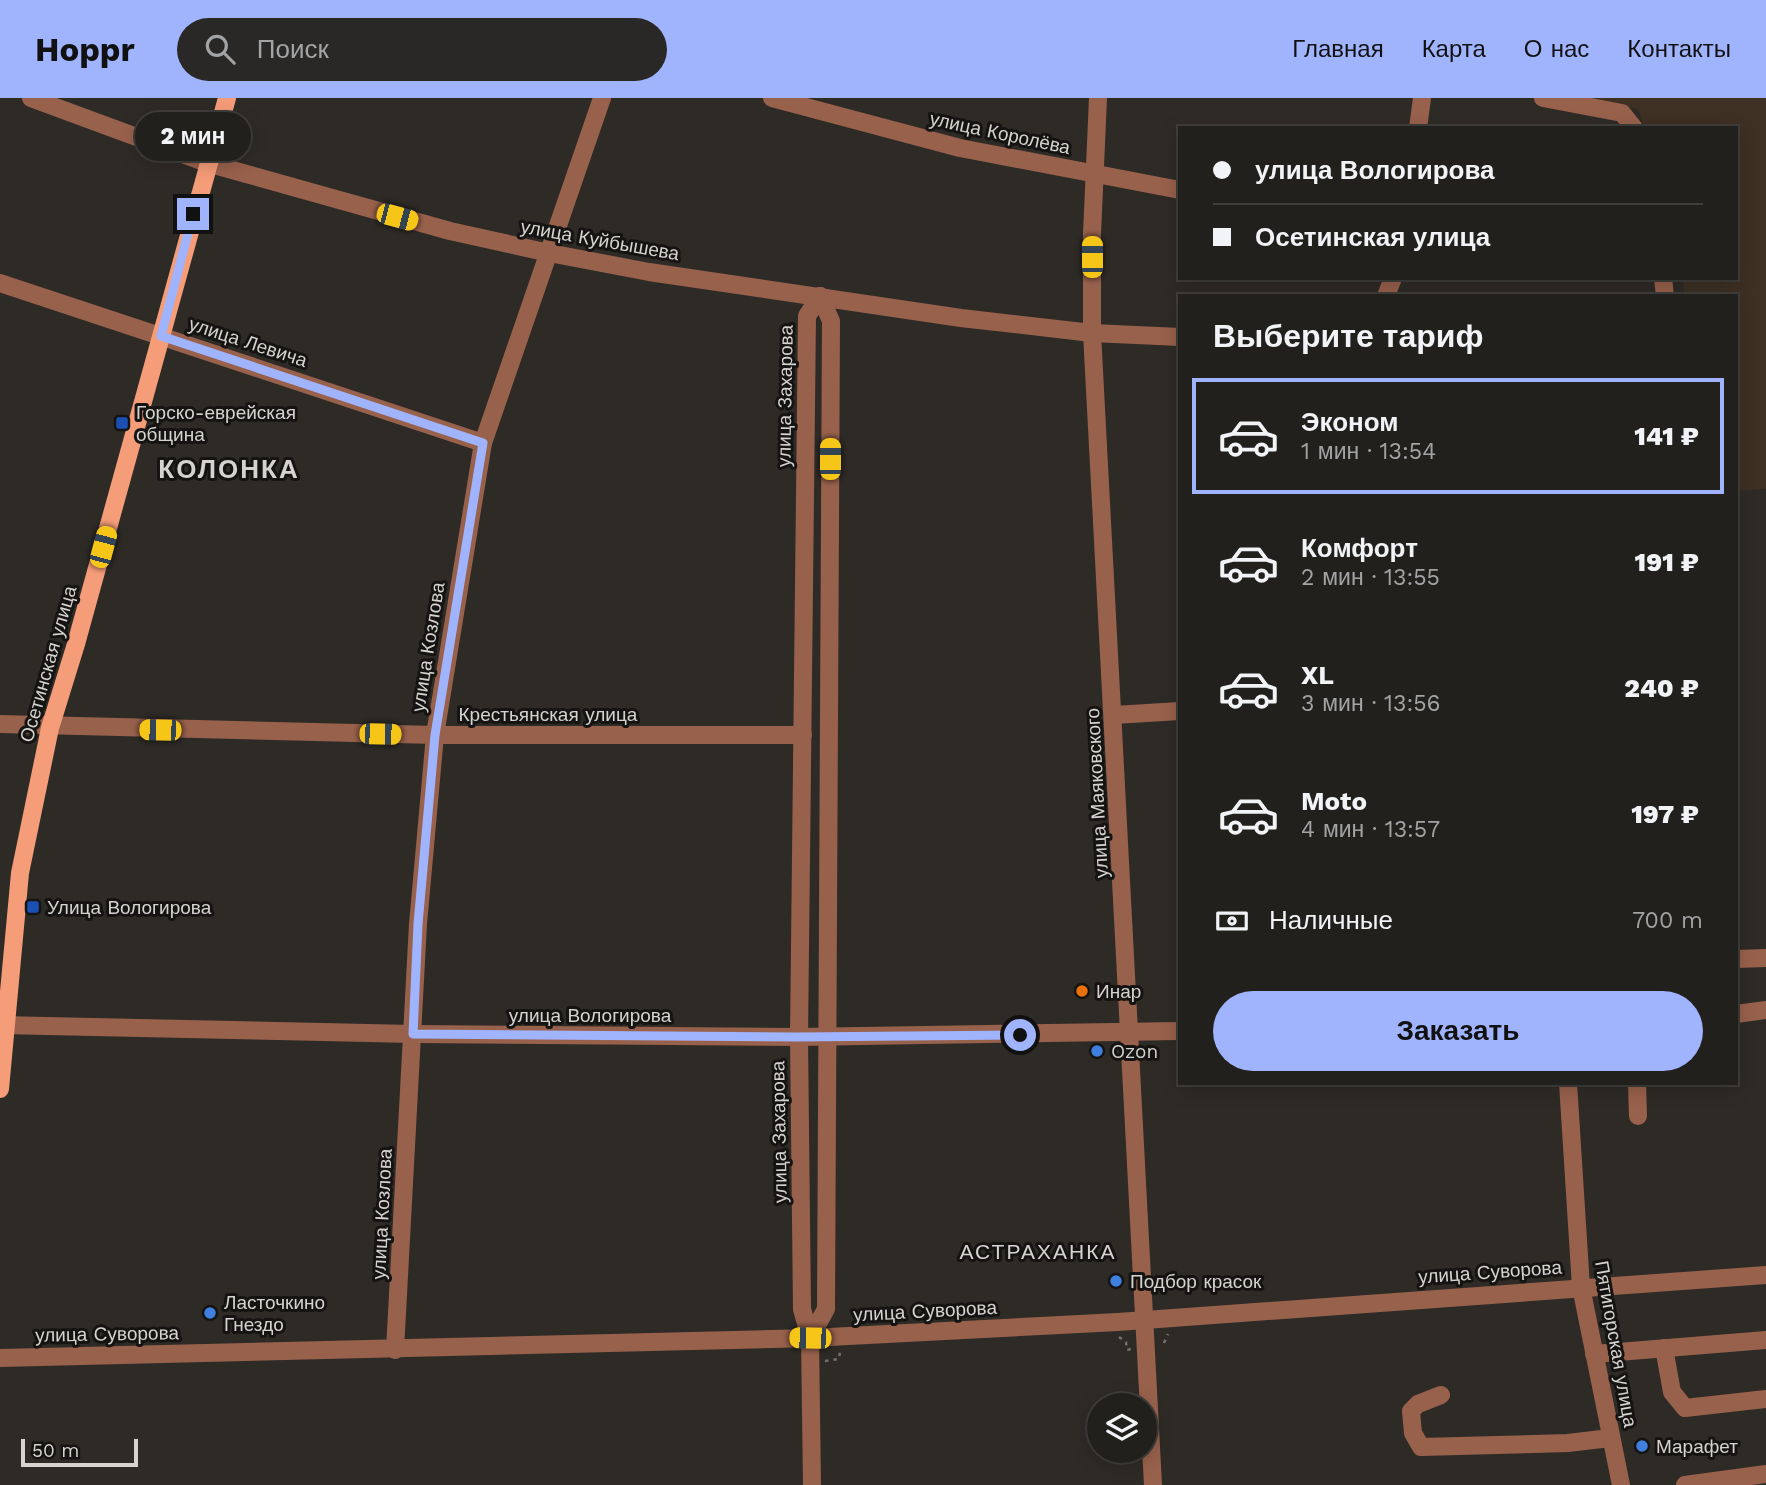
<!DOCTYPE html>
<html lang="ru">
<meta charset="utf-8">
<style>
:root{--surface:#22201d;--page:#2a2826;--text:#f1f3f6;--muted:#a2a3a4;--line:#3f3e3b;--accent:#a0b3fd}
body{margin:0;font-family:"Work Sans",sans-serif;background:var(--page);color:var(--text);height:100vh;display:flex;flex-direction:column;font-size:26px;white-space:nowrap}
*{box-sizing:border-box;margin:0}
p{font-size:23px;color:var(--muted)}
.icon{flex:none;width:38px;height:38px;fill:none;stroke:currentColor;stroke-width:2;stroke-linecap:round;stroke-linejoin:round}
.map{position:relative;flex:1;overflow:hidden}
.panel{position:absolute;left:1178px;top:196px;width:560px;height:791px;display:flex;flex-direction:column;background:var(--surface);border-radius:0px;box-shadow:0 4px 18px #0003,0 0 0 2px var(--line)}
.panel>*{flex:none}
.guide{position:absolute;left:1178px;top:28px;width:560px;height:154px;border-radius:0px;box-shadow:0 4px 18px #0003,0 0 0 2px var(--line);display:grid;align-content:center;height:154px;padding:0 35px;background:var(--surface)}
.fabs{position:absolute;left:1087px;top:1295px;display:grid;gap:14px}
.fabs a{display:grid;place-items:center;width:70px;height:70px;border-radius:50%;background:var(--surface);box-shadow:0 4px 18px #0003,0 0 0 2px var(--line);font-size:35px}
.scale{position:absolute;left:21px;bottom:18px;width:117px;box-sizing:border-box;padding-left:7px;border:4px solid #d5d3d0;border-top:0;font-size:19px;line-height:24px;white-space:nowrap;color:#d5d3d0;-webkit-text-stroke:5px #151412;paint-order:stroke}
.end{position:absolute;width:32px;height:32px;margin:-16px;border:9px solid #a0b3fd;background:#111;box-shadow:0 0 0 4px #111}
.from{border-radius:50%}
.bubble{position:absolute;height:49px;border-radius:24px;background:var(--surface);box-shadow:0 4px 18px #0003,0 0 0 2px var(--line);font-size:23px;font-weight:800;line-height:49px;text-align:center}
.car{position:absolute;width:21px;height:42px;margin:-21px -10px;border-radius:9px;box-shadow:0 0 5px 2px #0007;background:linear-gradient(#f5c518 24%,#345 0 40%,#f5c518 0 76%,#345 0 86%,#f5c518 0)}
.guide b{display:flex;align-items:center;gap:24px;height:66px;font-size:26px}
.guide b+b{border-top:2px solid var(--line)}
.guide i{width:18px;height:18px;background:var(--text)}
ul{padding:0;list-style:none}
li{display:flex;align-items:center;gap:21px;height:116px;margin:0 14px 10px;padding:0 21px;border:4px solid transparent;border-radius:0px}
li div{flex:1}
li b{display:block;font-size:26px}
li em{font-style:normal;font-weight:800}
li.active{border-color:var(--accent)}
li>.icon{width:63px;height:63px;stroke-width:1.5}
h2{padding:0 35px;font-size:32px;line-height:84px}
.pay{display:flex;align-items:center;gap:18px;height:77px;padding:0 35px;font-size:26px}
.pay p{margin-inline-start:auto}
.action{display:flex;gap:14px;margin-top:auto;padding:14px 35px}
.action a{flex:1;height:80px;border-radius:42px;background:var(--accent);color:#111;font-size:28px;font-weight:800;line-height:80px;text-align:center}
header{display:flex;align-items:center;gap:42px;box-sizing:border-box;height:98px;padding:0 35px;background:var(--accent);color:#111}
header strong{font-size:33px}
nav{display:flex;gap:38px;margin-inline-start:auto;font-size:24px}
.search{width:490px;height:63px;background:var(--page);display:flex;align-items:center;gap:18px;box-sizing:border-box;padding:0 24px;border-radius:38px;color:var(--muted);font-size:26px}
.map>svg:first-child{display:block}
.industrial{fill:#3e3023}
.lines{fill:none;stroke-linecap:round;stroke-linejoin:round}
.path{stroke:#726f6c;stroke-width:2.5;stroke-dasharray:3.5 5;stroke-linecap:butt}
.minor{stroke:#98614c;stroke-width:18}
.major{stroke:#f59c79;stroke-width:18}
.route{stroke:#a0b3fd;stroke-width:9}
.transit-dot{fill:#1a4fb4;stroke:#151412;stroke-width:2.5}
.food-dot{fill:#e8710a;stroke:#151412;stroke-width:2.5}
.shop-dot{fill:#3f7fe0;stroke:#151412;stroke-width:2.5}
.labels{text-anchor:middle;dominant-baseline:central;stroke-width:6;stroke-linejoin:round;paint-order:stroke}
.street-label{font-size:19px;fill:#d5d3d0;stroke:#151412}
.poi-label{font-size:19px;fill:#d5d3d0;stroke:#151412;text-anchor:start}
.neighbourhood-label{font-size:21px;letter-spacing:2px;fill:#d5d3d0;stroke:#151412}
.district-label{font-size:26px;font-weight:bold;letter-spacing:2px;fill:#d5d3d0;stroke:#151412}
</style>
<header>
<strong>Hoppr</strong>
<div class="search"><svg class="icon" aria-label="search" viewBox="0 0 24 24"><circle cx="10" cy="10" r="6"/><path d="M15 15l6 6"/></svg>Поиск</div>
<nav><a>Главная</a><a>Карта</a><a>О нас</a><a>Контакты</a></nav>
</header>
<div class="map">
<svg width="1766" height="1387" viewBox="0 0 1766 1387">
<rect width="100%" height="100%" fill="#2e2b27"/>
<polygon class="industrial" points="1588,0 1766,0 1766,391 1736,393 1736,198 1685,198 1682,180 1736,180 1736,30 1644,30 1638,11"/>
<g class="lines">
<g class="path">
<polyline points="1119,1239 1126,1244 1127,1252 1131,1251"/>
<polyline points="1164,1245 1168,1236"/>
<polyline points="825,1263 839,1261 840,1254"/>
</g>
<g class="minor">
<polyline points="31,0 207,65 450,133 549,155 649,174 961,220 1092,235 1180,239"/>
<polyline points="772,0 960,50 1180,92"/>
<polyline points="1098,0 1092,136 1092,235 1153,1387"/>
<polyline points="1543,0 1622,15 1634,30"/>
<polyline points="1418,30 1422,0"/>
<polyline points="1663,180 1665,198"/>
<polyline points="0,185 483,345"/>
<polyline points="1386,198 1393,180"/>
<polyline points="1114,617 1180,613"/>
<polyline points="0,626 435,637 803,637"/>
<polyline points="1736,861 1766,860"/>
<polyline points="1736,916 1766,912"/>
<polyline points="0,927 413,936 799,939 1180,933"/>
<polyline points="1568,985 1581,1189 1621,1387"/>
<polyline points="1637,985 1638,1018"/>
<polyline points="810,1240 826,1211 831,223 820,198"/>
<polyline points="1664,1250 1672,1294 1685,1310 1766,1301"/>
<polyline points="395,1252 418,826 435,637 483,345 602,0"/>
<polyline points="1594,1256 1766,1242"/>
<polyline points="0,1260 810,1240 1118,1224 1766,1177"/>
<polyline points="1441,1297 1418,1306 1411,1313 1413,1335 1421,1349 1568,1345 1610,1340"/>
<polyline points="812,1387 810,1240 802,1211 799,939 807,218 820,198"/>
<polyline points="1685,1387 1766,1376"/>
</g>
<polyline class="major" points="0,991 20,775 50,630 76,546 227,0"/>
</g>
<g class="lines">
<polyline class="route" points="193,116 161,238 483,345 435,637 418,826 413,936 799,939 1020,937"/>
</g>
<g class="transit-dot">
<rect x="115" y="318" width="14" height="14" rx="3.5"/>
<rect x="26" y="802" width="14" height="14" rx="3.5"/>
</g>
<circle class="food-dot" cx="1082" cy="893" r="7"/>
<g class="shop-dot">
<circle cx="1097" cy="953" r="7"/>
<circle cx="1116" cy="1183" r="7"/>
<circle cx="210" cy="1215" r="7"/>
<circle cx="1642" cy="1348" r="7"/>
</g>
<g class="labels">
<g class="street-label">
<text transform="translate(1000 35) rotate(12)">улица Королёва</text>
<text transform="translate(600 142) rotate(10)">улица Куйбышева</text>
<text transform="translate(248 244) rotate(18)">улица Левича</text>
<text transform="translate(785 298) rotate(-89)">улица Захарова</text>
<text transform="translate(428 549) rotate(-81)">улица Козлова</text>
<text transform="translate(48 566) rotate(-74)">Осетинская улица</text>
<text x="548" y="616">Крестьянская улица</text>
<text transform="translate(1097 695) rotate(-93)">улица Маяковского</text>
<text x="590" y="917">улица Вологирова</text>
<text transform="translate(779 1034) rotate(-91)">улица Захарова</text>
<text transform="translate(382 1116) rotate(-87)">улица Козлова</text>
<text transform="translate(1490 1174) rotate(-4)">улица Суворова</text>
<text transform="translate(925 1213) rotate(-3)">улица Суворова</text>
<text transform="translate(107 1236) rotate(-1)">улица Суворова</text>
<text transform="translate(1616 1246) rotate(80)">Пятигорская улица</text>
</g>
<g class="poi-label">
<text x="136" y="314">Горско-еврейская<tspan x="136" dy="22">община</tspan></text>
<text x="47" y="809">Улица Вологирова</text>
<text x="1096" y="893">Инар</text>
<text x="1111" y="953">Ozon</text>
<text x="1130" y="1183">Подбор красок</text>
<text x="224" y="1204">Ласточкино<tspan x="224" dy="22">Гнездо</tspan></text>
<text x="1656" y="1348">Марафет</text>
</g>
<g class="neighbourhood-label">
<text x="1038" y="1153">АСТРАХАНКА</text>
</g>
<g class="district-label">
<text x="229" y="371">КОЛОНКА</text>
</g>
</g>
</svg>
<div class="fabs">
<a><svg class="icon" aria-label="layers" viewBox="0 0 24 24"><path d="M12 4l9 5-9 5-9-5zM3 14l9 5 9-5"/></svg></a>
</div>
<div class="scale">50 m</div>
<i class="end from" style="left:1020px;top:937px"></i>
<i class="end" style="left:193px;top:116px"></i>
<div class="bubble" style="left:135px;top:14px;width:116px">2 мин</div>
<i class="car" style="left:397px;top:119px;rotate:105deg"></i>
<i class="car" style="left:1092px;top:159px;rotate:0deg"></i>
<i class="car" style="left:830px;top:361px;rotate:0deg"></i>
<i class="car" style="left:103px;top:449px;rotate:15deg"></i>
<i class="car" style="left:160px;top:632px;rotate:271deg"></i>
<i class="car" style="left:380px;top:636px;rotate:91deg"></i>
<i class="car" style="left:810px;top:1240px;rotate:271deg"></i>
<div class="guide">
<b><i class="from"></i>улица Вологирова</b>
<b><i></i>Осетинская улица</b>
</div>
<section class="panel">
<h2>Выберите тариф</h2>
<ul>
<li class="active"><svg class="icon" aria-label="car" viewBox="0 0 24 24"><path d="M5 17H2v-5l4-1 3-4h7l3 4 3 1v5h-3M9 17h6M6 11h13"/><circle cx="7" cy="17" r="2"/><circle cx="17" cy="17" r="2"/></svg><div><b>Эконом</b><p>1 мин · 13:54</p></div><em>141 ₽</em></li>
<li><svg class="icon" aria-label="car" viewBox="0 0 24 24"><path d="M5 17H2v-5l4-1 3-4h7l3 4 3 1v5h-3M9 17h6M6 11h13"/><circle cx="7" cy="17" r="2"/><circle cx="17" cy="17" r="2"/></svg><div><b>Комфорт</b><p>2 мин · 13:55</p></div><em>191 ₽</em></li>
<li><svg class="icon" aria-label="car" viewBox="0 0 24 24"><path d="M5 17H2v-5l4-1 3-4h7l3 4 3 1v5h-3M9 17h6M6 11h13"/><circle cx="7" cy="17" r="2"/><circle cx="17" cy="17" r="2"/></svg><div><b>XL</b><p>3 мин · 13:56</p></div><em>240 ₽</em></li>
<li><svg class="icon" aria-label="car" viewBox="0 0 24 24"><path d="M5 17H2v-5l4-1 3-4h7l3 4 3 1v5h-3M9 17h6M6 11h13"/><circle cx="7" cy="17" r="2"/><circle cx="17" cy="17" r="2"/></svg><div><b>Moto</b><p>4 мин · 13:57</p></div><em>197 ₽</em></li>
</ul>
<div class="pay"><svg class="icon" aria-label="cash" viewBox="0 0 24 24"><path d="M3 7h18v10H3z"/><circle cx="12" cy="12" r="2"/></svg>Наличные<p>700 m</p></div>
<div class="action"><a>Заказать</a></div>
</section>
</div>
